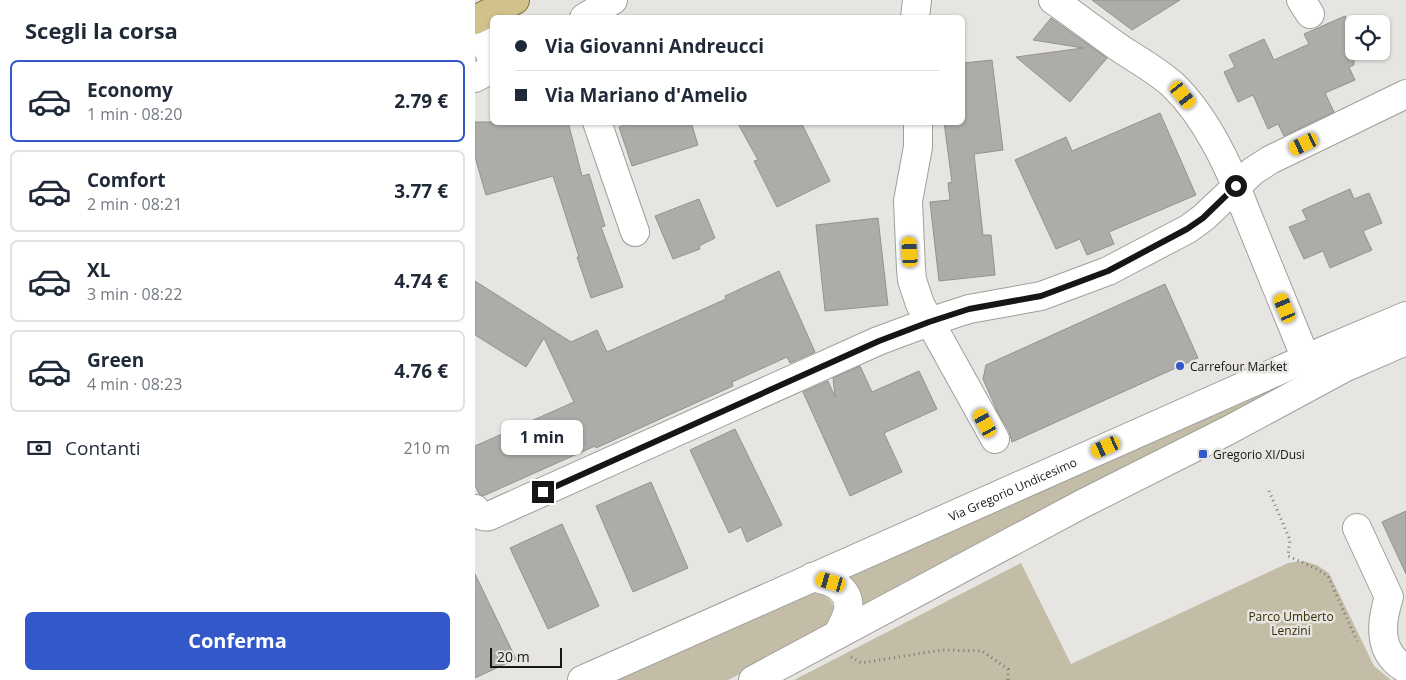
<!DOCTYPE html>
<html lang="it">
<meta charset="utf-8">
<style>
:root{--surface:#fff;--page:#f6f6f7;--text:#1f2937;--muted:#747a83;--line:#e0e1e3;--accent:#3358c9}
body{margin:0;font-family:"Open Sans",sans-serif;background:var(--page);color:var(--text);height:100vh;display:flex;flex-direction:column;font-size:19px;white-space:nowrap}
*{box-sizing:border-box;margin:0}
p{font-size:16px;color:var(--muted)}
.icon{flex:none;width:28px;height:28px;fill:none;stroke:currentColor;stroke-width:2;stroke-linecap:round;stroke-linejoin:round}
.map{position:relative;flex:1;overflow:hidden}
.drawer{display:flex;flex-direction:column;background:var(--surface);width:475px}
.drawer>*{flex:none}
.hud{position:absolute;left:15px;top:15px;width:475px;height:110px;border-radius:8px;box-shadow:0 1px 4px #0004;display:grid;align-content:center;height:110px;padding:0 25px;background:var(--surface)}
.buttons{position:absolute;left:870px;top:15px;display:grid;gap:10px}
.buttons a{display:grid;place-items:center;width:45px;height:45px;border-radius:8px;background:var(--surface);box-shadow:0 1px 4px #0004;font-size:25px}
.scale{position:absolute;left:15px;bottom:12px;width:72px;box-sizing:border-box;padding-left:5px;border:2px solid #161614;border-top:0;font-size:14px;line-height:18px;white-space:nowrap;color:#161614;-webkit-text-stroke:4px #e7e5e1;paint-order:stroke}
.end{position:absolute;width:22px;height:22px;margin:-11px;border:6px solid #161614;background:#fff;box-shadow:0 0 0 2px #fff}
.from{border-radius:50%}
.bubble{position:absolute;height:35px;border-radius:8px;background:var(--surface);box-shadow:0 1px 4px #0004;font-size:16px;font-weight:700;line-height:35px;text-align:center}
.car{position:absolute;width:15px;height:30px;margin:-15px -8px;border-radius:6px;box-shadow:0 0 4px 1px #0007;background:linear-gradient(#f5c518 24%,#345 0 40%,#f5c518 0 76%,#345 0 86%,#f5c518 0)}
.hud b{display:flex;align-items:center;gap:18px;height:48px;font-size:19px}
.hud b+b{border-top:1px solid var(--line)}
.hud i{width:12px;height:12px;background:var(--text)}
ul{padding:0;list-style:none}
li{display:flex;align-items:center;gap:15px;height:82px;margin:0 10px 8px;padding:0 15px;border:2px solid var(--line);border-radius:8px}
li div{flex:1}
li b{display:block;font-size:19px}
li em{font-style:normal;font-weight:700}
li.selected{border-color:var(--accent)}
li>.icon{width:45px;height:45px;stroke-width:1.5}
h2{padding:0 25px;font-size:22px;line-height:60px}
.pay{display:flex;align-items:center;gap:12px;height:55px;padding:0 25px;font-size:19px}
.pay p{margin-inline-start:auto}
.button{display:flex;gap:10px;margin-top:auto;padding:10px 25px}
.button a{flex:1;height:58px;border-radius:8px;background:var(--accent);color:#fff;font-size:20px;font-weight:700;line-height:58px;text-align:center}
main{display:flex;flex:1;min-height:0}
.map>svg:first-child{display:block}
.green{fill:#c3bda7}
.building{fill:#adaca8;stroke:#94928e}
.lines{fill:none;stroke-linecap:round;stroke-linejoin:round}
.minor-casing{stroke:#a19f9b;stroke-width:30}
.major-casing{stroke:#7c6b31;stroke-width:30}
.path{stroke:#767572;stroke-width:3;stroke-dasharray:1 4;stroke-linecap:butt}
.minor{stroke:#fff;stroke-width:28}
.major{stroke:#d1c28c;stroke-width:28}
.route{stroke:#161614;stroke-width:6}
.poi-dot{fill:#3358c9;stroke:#e7e5e1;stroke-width:2}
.labels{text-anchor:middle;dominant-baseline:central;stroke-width:5;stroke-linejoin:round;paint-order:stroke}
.poi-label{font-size:12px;fill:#161614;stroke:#e7e5e1;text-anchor:start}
.street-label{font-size:12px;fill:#161614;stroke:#e7e5e1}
.park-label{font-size:12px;fill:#372c00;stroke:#e7e5e1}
</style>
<main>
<section class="drawer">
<h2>Scegli la corsa</h2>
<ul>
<li class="selected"><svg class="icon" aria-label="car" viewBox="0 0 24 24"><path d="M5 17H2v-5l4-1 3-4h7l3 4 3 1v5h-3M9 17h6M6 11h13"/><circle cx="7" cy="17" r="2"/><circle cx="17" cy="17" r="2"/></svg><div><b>Economy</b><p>1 min · 08:20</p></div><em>2.79 €</em></li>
<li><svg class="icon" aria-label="car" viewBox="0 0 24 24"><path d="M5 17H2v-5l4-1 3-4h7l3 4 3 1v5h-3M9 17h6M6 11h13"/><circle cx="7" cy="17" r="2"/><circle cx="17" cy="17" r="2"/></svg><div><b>Comfort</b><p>2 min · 08:21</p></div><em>3.77 €</em></li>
<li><svg class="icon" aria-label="car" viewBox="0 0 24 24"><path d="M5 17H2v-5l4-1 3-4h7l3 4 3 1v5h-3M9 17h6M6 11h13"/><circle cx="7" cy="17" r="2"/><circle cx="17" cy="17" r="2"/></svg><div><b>XL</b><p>3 min · 08:22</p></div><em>4.74 €</em></li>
<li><svg class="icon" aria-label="car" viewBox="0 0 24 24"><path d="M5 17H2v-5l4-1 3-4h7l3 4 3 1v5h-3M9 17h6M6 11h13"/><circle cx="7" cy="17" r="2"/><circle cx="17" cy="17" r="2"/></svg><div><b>Green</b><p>4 min · 08:23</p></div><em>4.76 €</em></li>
</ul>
<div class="pay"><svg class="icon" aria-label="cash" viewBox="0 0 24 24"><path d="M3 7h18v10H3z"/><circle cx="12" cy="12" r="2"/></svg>Contanti<p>210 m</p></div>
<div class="button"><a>Conferma</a></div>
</section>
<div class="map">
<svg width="931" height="680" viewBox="0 0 931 680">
<rect width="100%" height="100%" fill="#e7e5e1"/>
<g class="green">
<path d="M 862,358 L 389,609 C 388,595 383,584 372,574 Z"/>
<polygon points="828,561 842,565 854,573 899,666 916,680 319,680 546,563 596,664 813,563"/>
<path d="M 341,591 C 353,596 361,603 359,617 L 348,630 L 253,680 L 135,680 Z"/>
</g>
<g class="building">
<polygon points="617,0 705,0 657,30"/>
<polygon points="870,16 879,34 879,65 874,67 880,80 850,93 859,112 809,136 803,124 793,129 778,95 763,102 749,72 760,67 754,55 789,39 799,60 834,44 829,34"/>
<polygon points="576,18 632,58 595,102 541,57 608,48 558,40"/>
<polygon points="517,60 528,150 499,154 508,235 516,235 520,275 464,281 455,202 475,200 473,183 477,182 469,122 488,122 488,63"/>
<polygon points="685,113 721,195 634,232 639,244 612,255 605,239 581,249 540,160 591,137 597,151"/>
<polygon points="0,122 93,122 107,176 114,174 130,226 126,227 148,287 116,298 102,257 104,257 78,176 11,195 0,157"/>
<polygon points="158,122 216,122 223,145 157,166 144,127"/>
<polygon points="262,122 326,122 355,181 302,207 279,161 283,160"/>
<polygon points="875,189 879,199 894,193 907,223 888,231 897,250 855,268 848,251 829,259 814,227 832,220 827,210"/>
<polygon points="224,199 240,238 224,246 225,249 198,259 180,216"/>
<polygon points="403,218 413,305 350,311 341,225"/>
<polygon points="304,271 340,352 315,363 312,357 257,382 258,386 121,448 120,446 8,496 4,494 0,485 0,446 99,402 69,338 51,367 0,335 0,281 96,342 122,330 132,352 251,299 250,296"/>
<polygon points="690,284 723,358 537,442 534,431 523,413 508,379 511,365"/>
<polygon points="385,366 397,392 444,371 462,409 409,433 427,472 375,496 328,392 353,381 360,397 358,378"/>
<polygon points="260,429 307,525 272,542 266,527 254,533 215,450"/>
<polygon points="176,482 213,568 158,592 121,506"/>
<polygon points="931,511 931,574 907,522"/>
<polygon points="87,524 124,606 73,629 35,548"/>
<polygon points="0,574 41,659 0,678"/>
</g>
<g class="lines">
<g class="minor-casing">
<g id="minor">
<path d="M 578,0 C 601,16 623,33 646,49 C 664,61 683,71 699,86 C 730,116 755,167 769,207 L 831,359"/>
<polyline points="826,0 835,14"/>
<polyline points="109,18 138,0"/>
<polyline points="440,18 442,0"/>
<polyline points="0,25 18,60"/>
<polyline points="0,78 18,68"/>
<polyline points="122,122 160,232"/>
<polyline points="443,122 443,147 433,201 436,269 437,280 445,304 520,439"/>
<path d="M 0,509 C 4,515 7,518 14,516 L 403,341 L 454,322 L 494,309 L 566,296 L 633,271 L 713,229 L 728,218 L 778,171 L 795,160 L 931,94"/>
<path d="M 882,528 L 914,597 C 905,625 903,653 931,669"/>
<path d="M 337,577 C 345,579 354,580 361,585 C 382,599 372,618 362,635"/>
<path id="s1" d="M 107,680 L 848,351 L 931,316"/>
<polyline points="278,680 607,504 754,430 869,368 931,341"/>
</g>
</g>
<g class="major-casing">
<polyline id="major" points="0,20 40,0"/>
</g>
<g class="path">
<polyline points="794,491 815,540 813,556 840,568 853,576 882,641"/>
<polyline points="376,657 386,663 467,650 507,651 533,669 533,680"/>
</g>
<use href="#minor" class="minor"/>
<use href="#major" class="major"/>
</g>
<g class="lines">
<polyline class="route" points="68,492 404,341 454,322 494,309 566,296 633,271 712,229 728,218 761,186"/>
</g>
<g class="poi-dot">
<circle cx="705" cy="366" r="5"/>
<rect x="723" y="449" width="10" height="10" rx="2.5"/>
</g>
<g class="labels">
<g class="poi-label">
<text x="715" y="366">Carrefour Market</text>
<text x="738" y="454">Gregorio XI/Dusi</text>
</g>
<g class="street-label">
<text stroke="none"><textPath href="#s1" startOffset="471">Via Gregorio Undicesimo</textPath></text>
</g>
<g class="park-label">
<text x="816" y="616">Parco Umberto<tspan x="816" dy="14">Lenzini</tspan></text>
</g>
</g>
</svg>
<div class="buttons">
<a><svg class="icon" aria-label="locate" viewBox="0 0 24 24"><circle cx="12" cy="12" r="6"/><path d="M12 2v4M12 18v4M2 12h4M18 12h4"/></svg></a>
</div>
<div class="scale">20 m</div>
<i class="end from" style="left:761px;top:186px"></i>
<i class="end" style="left:68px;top:492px"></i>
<div class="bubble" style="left:26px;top:420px;width:82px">1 min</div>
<i class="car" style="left:708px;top:95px;rotate:141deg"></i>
<i class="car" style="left:829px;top:144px;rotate:244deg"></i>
<i class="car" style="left:435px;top:252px;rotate:357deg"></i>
<i class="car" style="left:810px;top:308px;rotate:337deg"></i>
<i class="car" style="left:510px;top:423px;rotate:331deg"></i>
<i class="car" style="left:631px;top:447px;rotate:246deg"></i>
<i class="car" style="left:356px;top:582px;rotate:286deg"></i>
<div class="hud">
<b><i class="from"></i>Via Giovanni Andreucci</b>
<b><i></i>Via Mariano d'Amelio</b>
</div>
</div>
</main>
